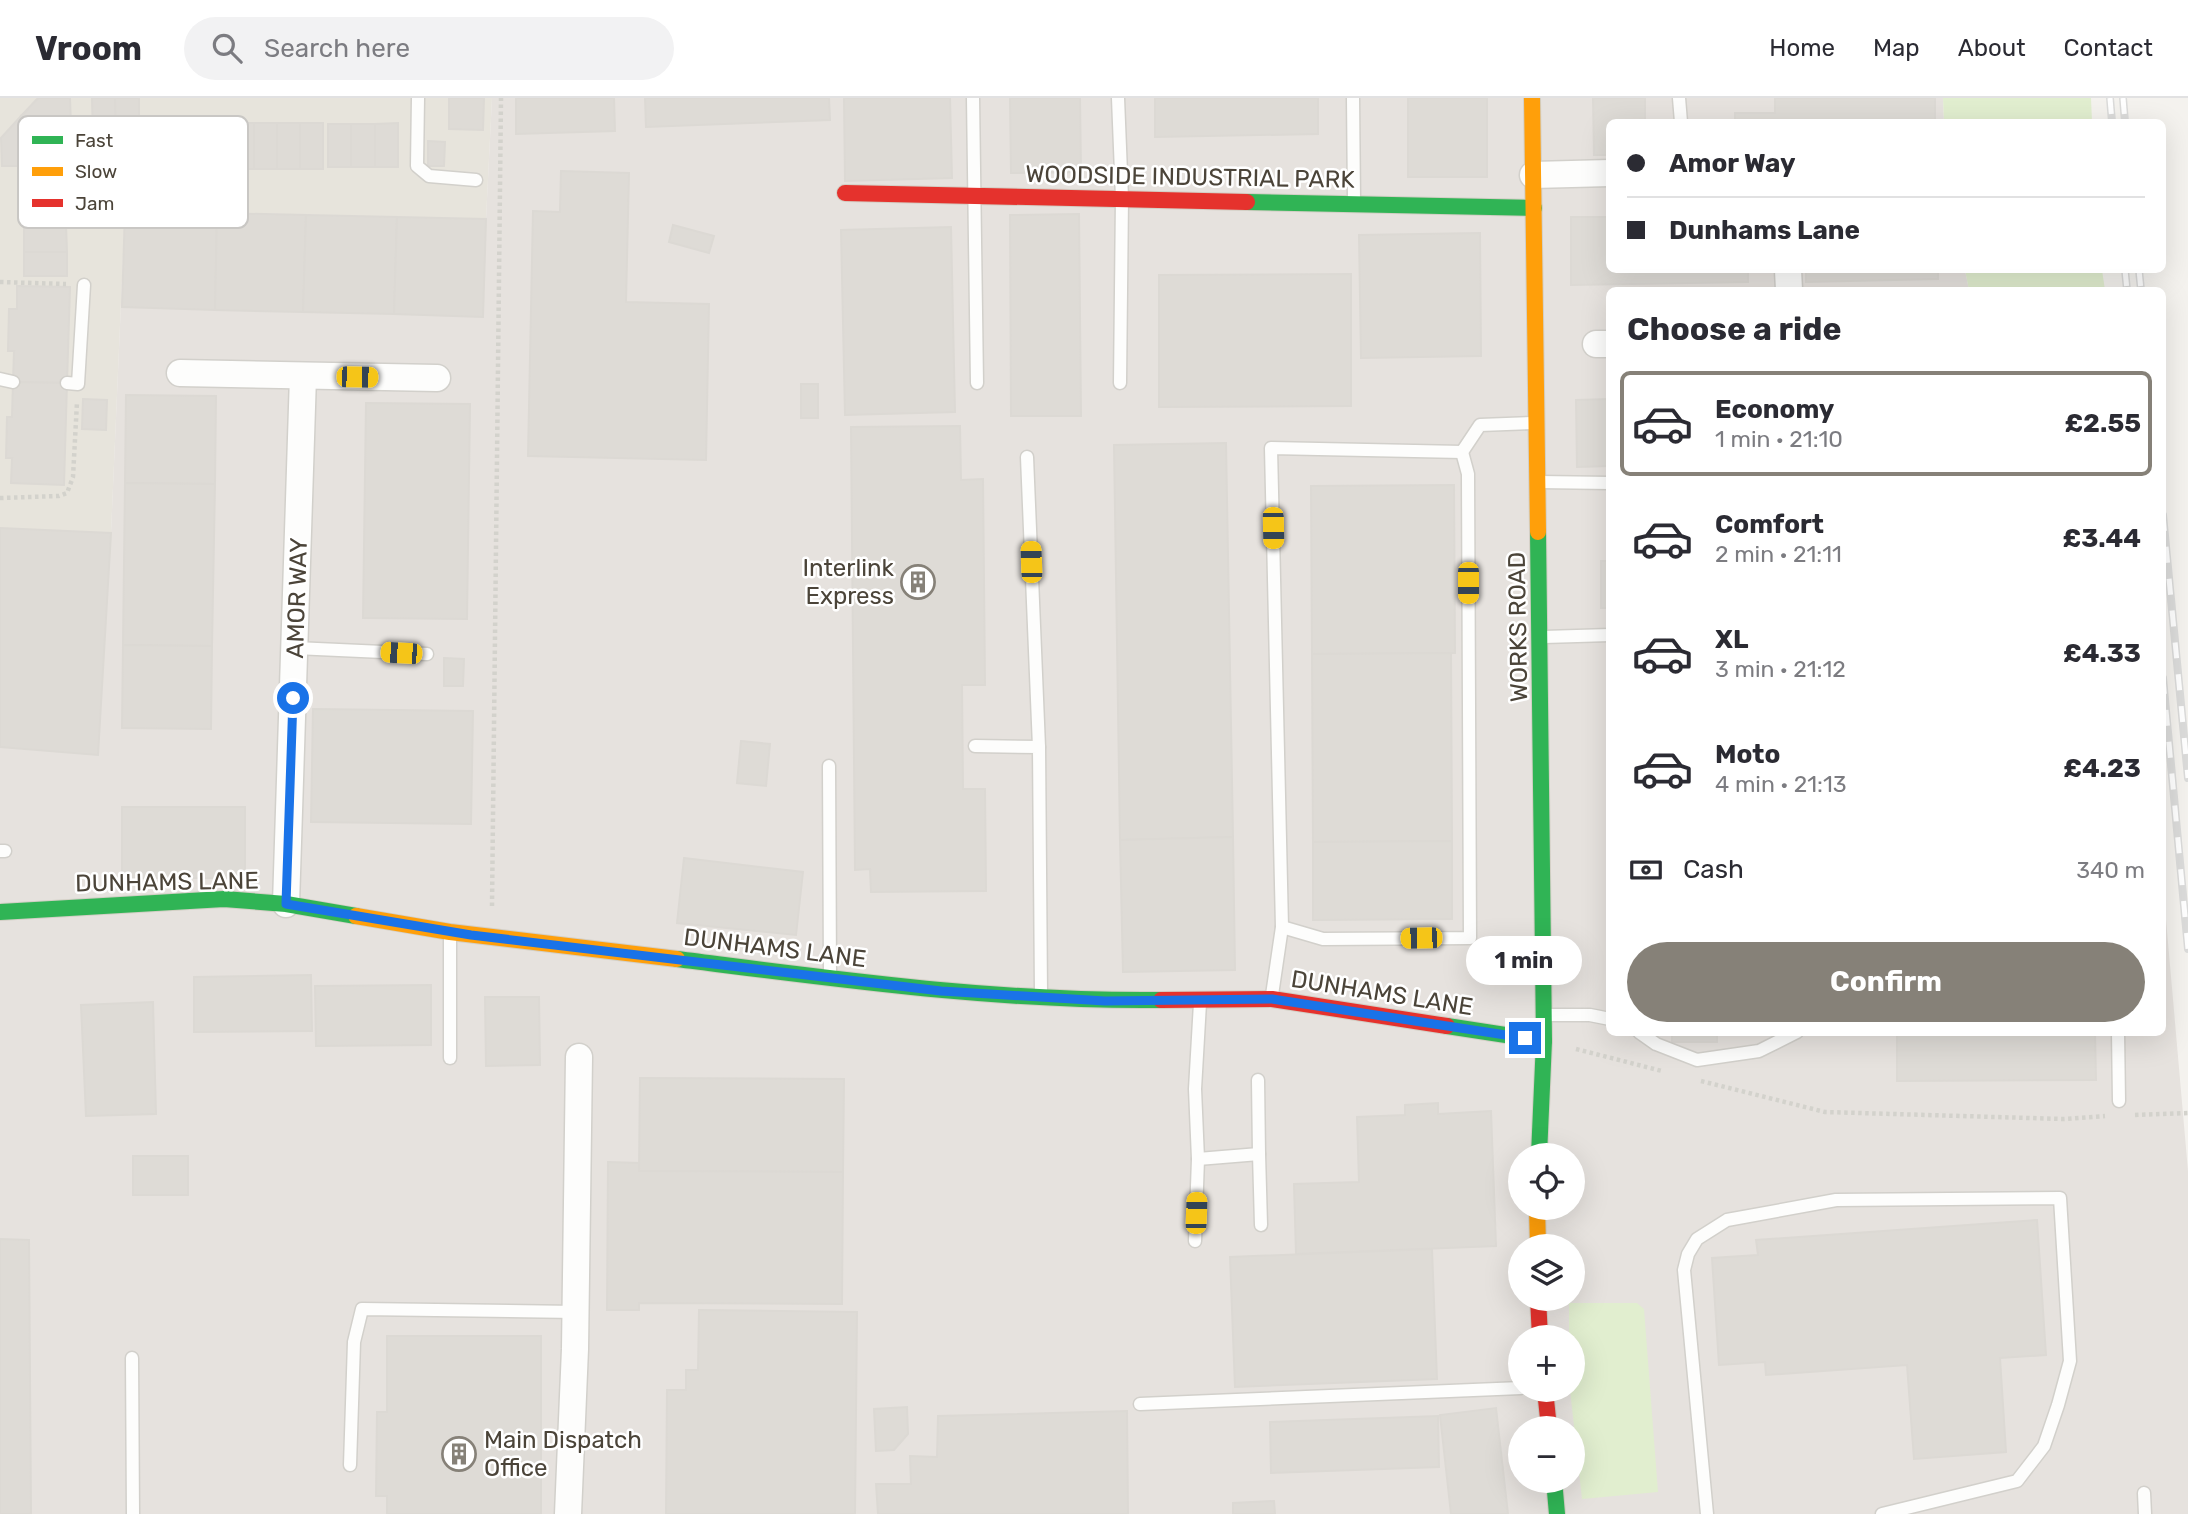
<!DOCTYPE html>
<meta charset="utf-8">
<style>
:root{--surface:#fff;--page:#f2f2f3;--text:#2b2b33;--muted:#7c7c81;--line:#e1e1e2;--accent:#868178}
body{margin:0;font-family:Rubik,sans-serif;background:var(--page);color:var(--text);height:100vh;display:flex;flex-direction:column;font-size:26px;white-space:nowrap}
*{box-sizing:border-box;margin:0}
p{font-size:23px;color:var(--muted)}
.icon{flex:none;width:38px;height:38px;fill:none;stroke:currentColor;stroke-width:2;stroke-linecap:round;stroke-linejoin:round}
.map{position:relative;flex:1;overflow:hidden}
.details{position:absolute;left:1606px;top:189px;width:560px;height:749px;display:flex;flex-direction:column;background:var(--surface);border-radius:10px;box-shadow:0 7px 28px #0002}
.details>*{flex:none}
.hud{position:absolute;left:1606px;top:21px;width:560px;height:154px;border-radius:10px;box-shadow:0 7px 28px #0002;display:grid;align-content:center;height:154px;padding:0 21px;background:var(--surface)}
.tools{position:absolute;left:1508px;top:1045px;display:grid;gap:14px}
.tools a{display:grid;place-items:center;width:77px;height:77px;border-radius:50%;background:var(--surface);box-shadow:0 7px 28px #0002;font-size:35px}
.end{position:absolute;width:32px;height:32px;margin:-16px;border:9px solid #1a73e8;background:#fff;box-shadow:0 0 0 4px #fff}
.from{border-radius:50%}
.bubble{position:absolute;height:49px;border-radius:24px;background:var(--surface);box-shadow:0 7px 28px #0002;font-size:23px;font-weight:700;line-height:49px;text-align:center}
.car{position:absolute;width:21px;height:42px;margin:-21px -10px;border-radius:9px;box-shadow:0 0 5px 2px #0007;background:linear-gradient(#f5c518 24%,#345 0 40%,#f5c518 0 76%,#345 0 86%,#f5c518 0)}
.hud b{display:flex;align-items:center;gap:24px;height:66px;font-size:26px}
.hud b+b{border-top:2px solid var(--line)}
.hud i{width:18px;height:18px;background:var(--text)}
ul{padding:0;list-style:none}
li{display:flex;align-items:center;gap:21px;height:105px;margin:0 14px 10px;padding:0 7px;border:4px solid transparent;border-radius:10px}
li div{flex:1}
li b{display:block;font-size:26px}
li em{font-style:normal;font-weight:700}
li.current{border-color:var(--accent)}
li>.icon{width:63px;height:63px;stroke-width:1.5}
h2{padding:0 21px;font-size:32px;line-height:84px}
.pay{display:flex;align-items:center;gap:18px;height:77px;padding:0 21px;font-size:26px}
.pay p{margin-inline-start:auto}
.action{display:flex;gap:14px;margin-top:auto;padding:14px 21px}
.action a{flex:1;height:80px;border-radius:42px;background:var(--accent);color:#fff;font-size:28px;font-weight:700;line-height:80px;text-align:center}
header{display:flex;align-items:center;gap:42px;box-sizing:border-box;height:98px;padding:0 35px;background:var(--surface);border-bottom:2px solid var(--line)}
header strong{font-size:33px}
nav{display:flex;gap:38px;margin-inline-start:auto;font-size:24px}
.search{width:490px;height:63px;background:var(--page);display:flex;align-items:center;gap:18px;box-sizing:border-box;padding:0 24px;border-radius:38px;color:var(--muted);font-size:26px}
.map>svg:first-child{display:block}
.residential{fill:#e7e4dc}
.industrial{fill:#e6e2de;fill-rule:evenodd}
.green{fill:#e1eecf}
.building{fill:#dedbd6;stroke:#dcd9d4;stroke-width:2}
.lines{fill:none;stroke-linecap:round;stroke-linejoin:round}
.lane-casing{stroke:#d2d0cb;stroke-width:15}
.street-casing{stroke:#d2d0cb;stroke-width:29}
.fast-casing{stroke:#d3cfc5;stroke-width:18}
.slow-casing{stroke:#d3cfc5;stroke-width:18}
.jam-casing{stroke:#d3cfc5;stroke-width:18}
.path{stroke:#d3d2cc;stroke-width:4.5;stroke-dasharray:3.5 3.5;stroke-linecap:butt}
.lane{stroke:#fdfdfc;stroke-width:12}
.street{stroke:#fdfdfc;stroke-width:26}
.fast{stroke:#30b455;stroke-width:16}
.slow{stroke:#ff9f0a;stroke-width:16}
.jam{stroke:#e5322d;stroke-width:16}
.rail-casing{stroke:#dbdbda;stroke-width:8}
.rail{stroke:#fff;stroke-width:5;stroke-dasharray:16;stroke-linecap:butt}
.route{stroke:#1a73e8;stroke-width:9}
.labels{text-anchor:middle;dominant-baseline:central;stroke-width:5;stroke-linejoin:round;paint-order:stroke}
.street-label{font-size:24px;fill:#4b4439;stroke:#fff}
.poi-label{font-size:24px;fill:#4b4439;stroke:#fff;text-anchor:end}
.key{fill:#fff;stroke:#c9c7c4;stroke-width:2}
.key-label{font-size:19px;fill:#4b4439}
</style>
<header>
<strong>Vroom</strong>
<div class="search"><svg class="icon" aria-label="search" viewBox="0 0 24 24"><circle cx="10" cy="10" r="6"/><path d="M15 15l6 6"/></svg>Search here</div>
<nav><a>Home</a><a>Map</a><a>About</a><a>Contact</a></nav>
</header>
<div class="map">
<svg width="2188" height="1416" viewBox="0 0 2188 1416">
<rect width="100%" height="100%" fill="#f4f2ee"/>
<polygon class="residential" points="0,0 492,0 486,121 125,112 111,435 0,430"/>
<path class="industrial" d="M 492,0 L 1943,0 L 1944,24 L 1610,24 L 1610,172 L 1965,172 L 1969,192 L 1610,192 L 1610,934 L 2163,934 L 2163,787 L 2188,1073 L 2188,1416 L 0,1416 L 0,430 L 111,435 L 125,112 L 486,121 ZM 1521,1057 L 1573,1057 L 1573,1110 L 1521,1110 ZM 1521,1148 L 1573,1148 L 1573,1200 L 1521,1200 ZM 1521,1239 L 1573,1239 L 1573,1292 L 1521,1292 ZM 1521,1330 L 1573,1330 L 1573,1382 L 1521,1382 Z"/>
<g class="green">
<polygon points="1943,0 2091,0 2092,24 1944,24"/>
<polygon points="1965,172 2102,172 2105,192 1969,192"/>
<polygon points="1569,1205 1637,1205 1644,1211 1658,1394 1582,1401 1570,1292 1573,1292 1573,1239 1569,1239"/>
</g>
<g class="building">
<polygon points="38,0 70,0 71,28 52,29 42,39 21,18"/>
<polygon points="92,0 115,0 116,41 93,41"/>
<polygon points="115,0 139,0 139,40 116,41"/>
<polygon points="449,0 484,0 483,32 449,31"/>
<polygon points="516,0 614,0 615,33 516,36"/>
<polygon points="645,0 829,0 830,22 646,29"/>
<polygon points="844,0 950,0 952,80 845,83"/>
<polygon points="1010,0 1080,0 1081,74 1011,75"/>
<polygon points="1155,0 1318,0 1318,36 1155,39"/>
<rect x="1408" y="0" width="79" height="79"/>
<polygon points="1593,0 1645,0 1645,24 1610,24 1610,57 1594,57"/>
<polygon points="1775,0 1935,0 1935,24 1735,24 1735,15 1775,15"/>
<polygon points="21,18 42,39 30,52 30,68 2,68 1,40"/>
<rect x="231" y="25" width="23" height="46"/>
<rect x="254" y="25" width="23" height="46"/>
<rect x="277" y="25" width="23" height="46"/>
<rect x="300" y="25" width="23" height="46"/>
<polygon points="398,25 398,69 375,69 375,26"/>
<rect x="328" y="26" width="23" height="43"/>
<rect x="351" y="26" width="24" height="43"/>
<polygon points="428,43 445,44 444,68 428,68"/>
<polygon points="561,73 629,75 626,204 709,206 706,362 528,358 533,113 560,114"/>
<polygon points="125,112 217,115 215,212 122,209"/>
<polygon points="217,115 306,117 303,214 215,212"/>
<polygon points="1079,116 1081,318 1011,318 1010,117"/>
<polygon points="306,117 397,119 394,216 303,214"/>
<polygon points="397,119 486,121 483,219 394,216"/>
<polygon points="1571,119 1610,119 1610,172 1748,172 1748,184 1571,187"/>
<polygon points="66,127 67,154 24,154 24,128"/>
<polygon points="673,127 714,138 709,155 669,144"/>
<polygon points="951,129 955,314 845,317 841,132"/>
<polygon points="1480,135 1481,258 1361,260 1359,137"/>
<rect x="24" y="154" width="43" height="24"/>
<polygon points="1806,172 1938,172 1938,181 1806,184"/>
<polygon points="1351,176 1351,308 1159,309 1159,177"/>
<polygon points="17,188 70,189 67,285 13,284 14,253 8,253 9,211 17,211"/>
<polygon points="13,284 67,285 64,387 11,385 12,360 6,360 7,319 12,319"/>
<rect x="801" y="286" width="17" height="34"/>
<polygon points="126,297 216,298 215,386 125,385"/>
<polygon points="83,301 107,302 106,332 82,331"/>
<polygon points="1610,301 1610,368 1577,369 1576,302"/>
<polygon points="366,305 470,306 467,521 363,520"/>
<polygon points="960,328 961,382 983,381 985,587 962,587 963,691 985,691 986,793 871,794 870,771 855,772 851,329"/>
<polygon points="1226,345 1233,739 1120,742 1114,347"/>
<polygon points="125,385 215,386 212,548 123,547"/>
<polygon points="1454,387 1455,555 1312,556 1311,388"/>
<polygon points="0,430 111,435 98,657 0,649"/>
<rect x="1601" y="463" width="9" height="47"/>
<polygon points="123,547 212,548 211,631 122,630"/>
<polygon points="1451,555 1452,743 1313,744 1312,556"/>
<polygon points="444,560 464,561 463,588 444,588"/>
<polygon points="313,611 473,613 471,726 311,724"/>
<polygon points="741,643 770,646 766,688 737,685"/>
<rect x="122" y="709" width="123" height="71"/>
<polygon points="1233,739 1235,872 1123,874 1120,742"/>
<polygon points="1452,743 1452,821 1313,822 1313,744"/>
<polygon points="684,760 803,774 796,837 677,825"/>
<polygon points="311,877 312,933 194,934 194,879"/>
<polygon points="431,887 431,947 316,948 315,888"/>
<polygon points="485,899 539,899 540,967 486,968"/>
<polygon points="153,904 156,1016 86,1018 81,907"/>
<rect x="1672" y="934" width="45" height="10"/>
<polygon points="1897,934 2095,934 2096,982 1897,983"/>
<polygon points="640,980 844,981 843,1074 639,1073"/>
<polygon points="1438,1005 1438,1016 1491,1013 1496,1148 1296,1156 1294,1086 1359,1084 1357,1019 1405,1017 1405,1007"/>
<rect x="133" y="1058" width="55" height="39"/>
<polygon points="608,1064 639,1065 639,1073 843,1074 842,1206 639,1205 639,1212 607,1212"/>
<polygon points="2037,1122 2046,1257 2000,1260 2006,1354 1914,1361 1907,1267 1766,1277 1765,1264 1719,1267 1712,1160 1758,1157 1756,1142"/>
<polygon points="0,1141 29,1142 31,1416 0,1416"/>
<polygon points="1432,1151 1437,1281 1235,1289 1230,1159"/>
<polygon points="699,1212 857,1214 855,1416 666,1416 667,1292 686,1292 686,1272 698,1272"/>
<polygon points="387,1238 541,1238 541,1416 387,1416 387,1398 376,1398 377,1314 387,1314"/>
<polygon points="907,1309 908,1336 894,1352 876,1353 874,1311"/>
<polygon points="1496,1310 1508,1416 1451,1416 1440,1317"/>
<polygon points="1127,1313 1128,1416 878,1416 876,1386 911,1386 910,1358 937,1359 938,1318"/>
<polygon points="1438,1318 1439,1369 1271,1375 1270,1324"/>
<polygon points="1274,1403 1275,1416 1233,1416 1233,1405"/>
</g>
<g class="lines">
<g class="lane-casing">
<g id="lane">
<polyline points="418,0 417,68 429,78 476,82"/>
<polyline points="973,0 977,285"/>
<polyline points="1118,0 1122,100 1120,285"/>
<polyline points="1353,0 1354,102"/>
<polyline points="1679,0 1681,24"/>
<polyline points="0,281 13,284"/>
<polyline points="67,285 78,286 84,187"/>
<polyline points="1027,359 1039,649"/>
<polyline points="1540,384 1610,385"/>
<polyline points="1544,539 1610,537"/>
<polyline points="295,550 427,556"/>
<polyline points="975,648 1039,649 1041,896"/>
<polyline points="829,668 830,877"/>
<polyline points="0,753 5,753"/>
<polyline points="1282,829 1323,841 1470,840 1468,376 1462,354"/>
<polyline points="1272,897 1282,829 1271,350 1462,354 1480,327 1534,325"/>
<polyline points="1548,917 1590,917 1610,921"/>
<polyline points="1639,934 1656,946 1697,962 1759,953 1797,934"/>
<polyline points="2118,934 2119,1003"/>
<polyline points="450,960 450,838"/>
<polyline points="1259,1056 1261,1127"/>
<polyline points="1198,1061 1259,1056 1258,982"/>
<polyline points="1195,1143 1198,1061 1195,991 1200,905"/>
<polyline points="132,1260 133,1416"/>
<polyline points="1140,1306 1521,1290"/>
<polyline points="350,1367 354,1244 362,1211 576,1214"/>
<polyline points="2144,1395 2145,1416"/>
<polyline points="1707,1416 1684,1172 1688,1156 1697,1141 1727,1122 1836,1102 2060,1100 2070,1263 2058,1307 2044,1348 2017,1383 1882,1416"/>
</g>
</g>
<g class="street-casing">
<g id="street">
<polyline points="1533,77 1610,75"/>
<polyline points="1788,172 1789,192"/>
<polyline points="1596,246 1610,246"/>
<polyline points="180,275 437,280"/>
<polyline points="286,806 303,278"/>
<polyline points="568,1416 575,1251 579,959"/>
</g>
</g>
<g class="fast-casing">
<g id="fast">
<polyline points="1247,104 1534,110"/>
<polyline points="1538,434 1544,943 1539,1057"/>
<polyline points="0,814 224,801 286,806 356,818"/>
<path d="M 677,861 C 837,881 998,904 1161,902"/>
<polyline points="1447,928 1544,943"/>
<polyline points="1554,1382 1557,1416"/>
</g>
</g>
<g class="slow-casing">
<g id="slow">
<polyline points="1532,0 1538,434"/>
<polyline points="356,818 450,834 677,861"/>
<polyline points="1537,1110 1538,1148"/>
</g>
</g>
<g class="jam-casing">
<g id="jam">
<polyline points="845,95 1247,104"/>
<polyline points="1161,902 1272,901 1447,928"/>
<polyline points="1538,1200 1540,1239"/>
<polyline points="1545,1292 1549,1330"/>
</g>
</g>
<g class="path">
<polyline points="0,184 66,186"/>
<polyline points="0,400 59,398 67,395 73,379 77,304"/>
<polyline points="492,808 501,0"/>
<polyline points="1576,951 1662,973"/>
<polyline points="1701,983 1825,1014 2063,1021 2105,1018"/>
<polyline points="2135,1017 2188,1015"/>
</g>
<use href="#lane" class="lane"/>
<use href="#street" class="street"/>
<use href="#fast" class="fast"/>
<use href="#slow" class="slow"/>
<use href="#jam" class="jam"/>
<g class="rail-casing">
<g id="rail">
<polyline points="2110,0 2112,24"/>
<polyline points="2123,0 2125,24"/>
<polyline points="2125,172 2127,192"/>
<polyline points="2139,172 2141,192"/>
<polyline points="2163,417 2188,680"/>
<polyline points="2163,580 2188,851"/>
</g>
</g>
<use href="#rail" class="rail"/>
</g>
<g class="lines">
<polyline class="route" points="293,600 286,806 471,837 941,893 1105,903 1272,901 1525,940"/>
</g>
<defs>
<g id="building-ring" transform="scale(1.75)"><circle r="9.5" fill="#fff" stroke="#868178" stroke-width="1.5"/><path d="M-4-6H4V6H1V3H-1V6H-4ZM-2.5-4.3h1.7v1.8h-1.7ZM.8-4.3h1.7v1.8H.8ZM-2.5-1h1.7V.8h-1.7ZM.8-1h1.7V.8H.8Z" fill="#868178"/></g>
</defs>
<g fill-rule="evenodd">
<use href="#building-ring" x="918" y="484"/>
<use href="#building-ring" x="459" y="1356"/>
</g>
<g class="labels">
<g class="street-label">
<text transform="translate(1190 79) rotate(1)">WOODSIDE INDUSTRIAL PARK</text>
<text transform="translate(297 500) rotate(-88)">AMOR WAY</text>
<text transform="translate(1518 529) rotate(-91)">WORKS ROAD</text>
<text transform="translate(167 784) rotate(-1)">DUNHAMS LANE</text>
<text transform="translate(775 850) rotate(7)">DUNHAMS LANE</text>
<text transform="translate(1382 895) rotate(9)">DUNHAMS LANE</text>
</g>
<g class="poi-label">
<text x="894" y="470">Interlink<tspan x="894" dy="28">Express</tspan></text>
<text x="484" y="1342" text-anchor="start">Main Dispatch<tspan x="484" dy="28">Office</tspan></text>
</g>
</g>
<rect x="18" y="18" width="230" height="112" rx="10" class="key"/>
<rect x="32" y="38" width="31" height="8" fill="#30b455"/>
<rect x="32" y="69" width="31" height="9" fill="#ff9f0a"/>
<rect x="32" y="101" width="31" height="8" fill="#e5322d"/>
<g class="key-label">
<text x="75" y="49">Fast</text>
<text x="75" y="80">Slow</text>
<text x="75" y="112">Jam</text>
</g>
</svg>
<div class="tools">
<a><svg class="icon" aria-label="locate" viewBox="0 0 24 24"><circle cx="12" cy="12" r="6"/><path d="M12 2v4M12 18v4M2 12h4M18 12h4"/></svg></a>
<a><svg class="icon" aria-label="layers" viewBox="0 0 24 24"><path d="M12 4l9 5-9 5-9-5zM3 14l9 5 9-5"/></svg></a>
<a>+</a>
<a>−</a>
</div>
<i class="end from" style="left:293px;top:600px"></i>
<i class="end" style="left:1525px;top:940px"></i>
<div class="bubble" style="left:1466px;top:838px;width:116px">1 min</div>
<i class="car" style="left:357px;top:279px;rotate:91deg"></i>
<i class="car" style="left:1273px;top:430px;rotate:179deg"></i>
<i class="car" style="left:1031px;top:464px;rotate:358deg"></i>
<i class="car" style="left:1468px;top:485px;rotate:180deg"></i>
<i class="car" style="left:401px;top:555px;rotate:273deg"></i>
<i class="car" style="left:1421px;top:840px;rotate:269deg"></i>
<i class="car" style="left:1196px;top:1115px;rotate:2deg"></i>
<div class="hud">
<b><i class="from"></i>Amor Way</b>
<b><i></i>Dunhams Lane</b>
</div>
<section class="details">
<h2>Choose a ride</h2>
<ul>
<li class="current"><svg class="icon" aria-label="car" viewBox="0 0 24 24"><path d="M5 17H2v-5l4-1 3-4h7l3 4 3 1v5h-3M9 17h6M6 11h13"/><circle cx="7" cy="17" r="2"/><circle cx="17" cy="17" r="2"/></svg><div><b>Economy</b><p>1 min · 21:10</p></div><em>£2.55</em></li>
<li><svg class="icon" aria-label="car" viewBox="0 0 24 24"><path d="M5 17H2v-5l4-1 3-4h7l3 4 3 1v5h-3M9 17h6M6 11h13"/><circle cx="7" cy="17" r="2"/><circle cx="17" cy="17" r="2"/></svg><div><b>Comfort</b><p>2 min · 21:11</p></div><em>£3.44</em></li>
<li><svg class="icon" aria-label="car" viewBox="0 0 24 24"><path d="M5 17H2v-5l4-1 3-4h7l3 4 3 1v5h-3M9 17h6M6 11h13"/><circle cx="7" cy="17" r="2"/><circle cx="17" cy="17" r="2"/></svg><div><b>XL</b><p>3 min · 21:12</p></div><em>£4.33</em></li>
<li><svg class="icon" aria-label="car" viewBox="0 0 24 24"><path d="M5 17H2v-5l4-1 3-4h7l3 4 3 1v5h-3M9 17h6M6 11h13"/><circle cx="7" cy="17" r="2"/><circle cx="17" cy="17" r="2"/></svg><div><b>Moto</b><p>4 min · 21:13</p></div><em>£4.23</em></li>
</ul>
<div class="pay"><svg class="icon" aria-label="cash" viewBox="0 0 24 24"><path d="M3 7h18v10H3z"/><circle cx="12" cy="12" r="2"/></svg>Cash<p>340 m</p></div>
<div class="action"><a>Confirm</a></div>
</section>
</div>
